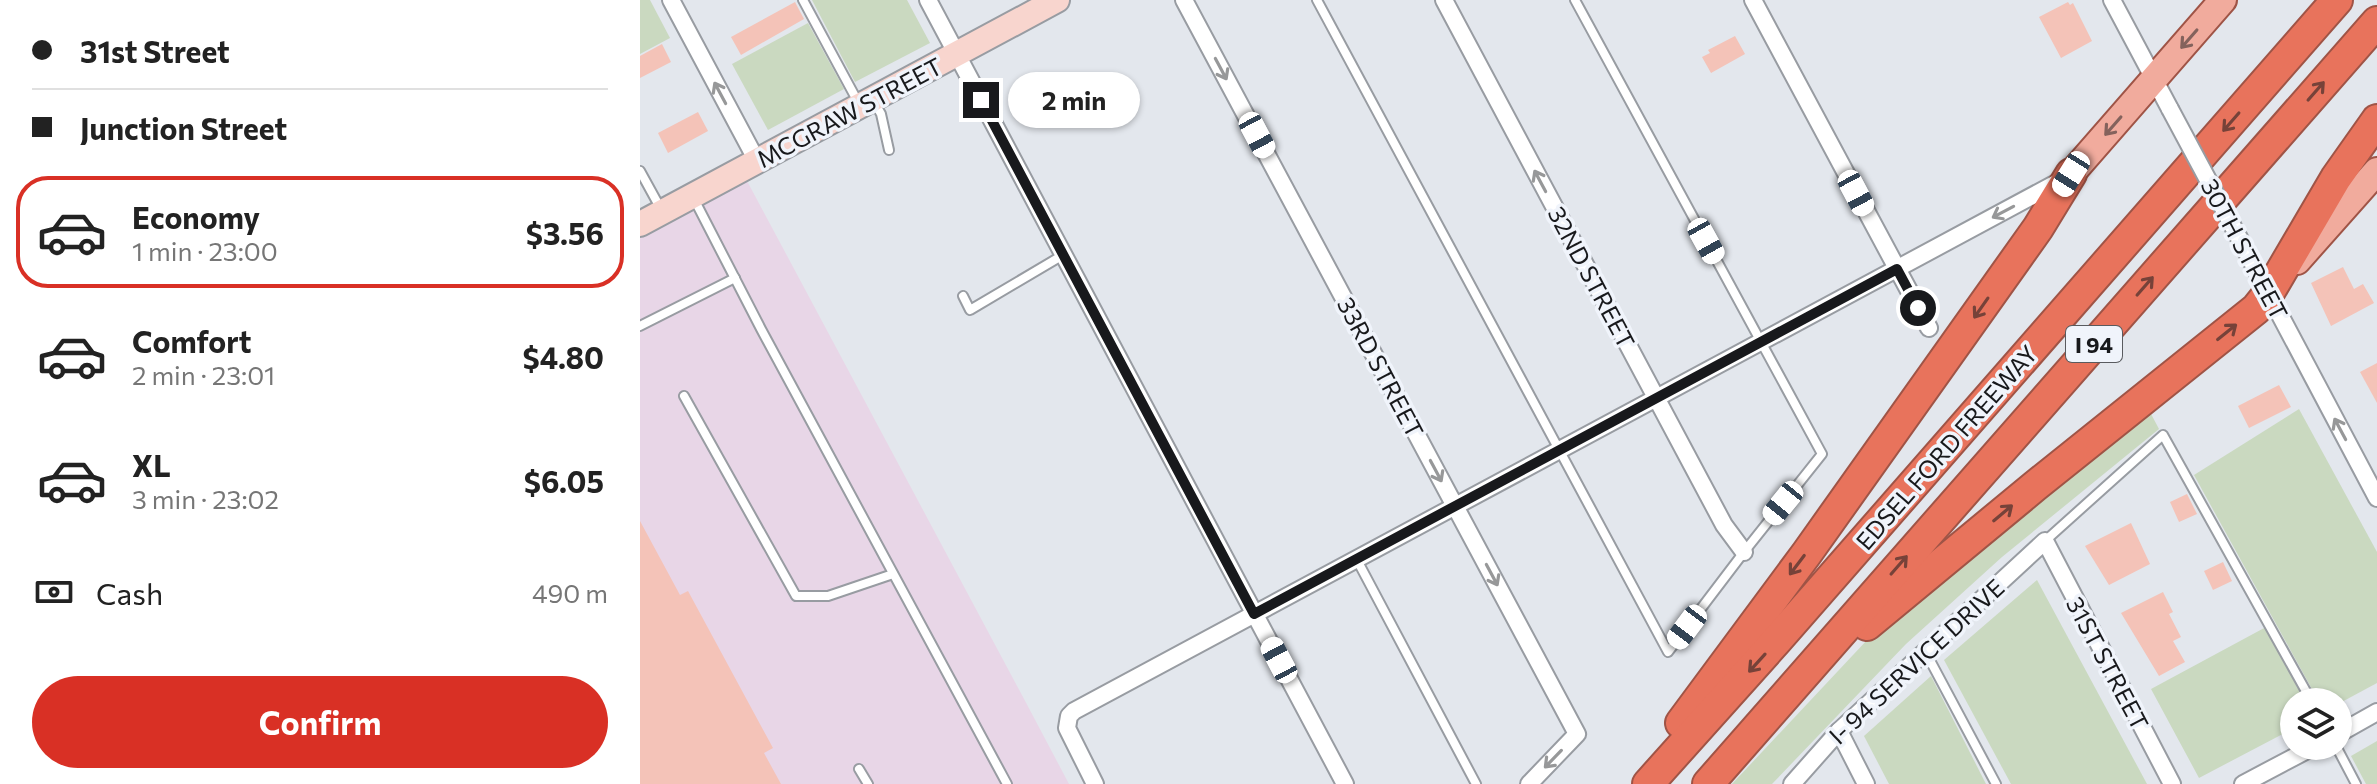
<!DOCTYPE html>
<meta charset="utf-8">
<style>
:root{--surface:#fff;--page:#f6f6f6;--text:#222;--muted:#767676;--line:#e0e0e0;--accent:#d93025}
body{margin:0;font-family:Commissioner,sans-serif;background:var(--page);color:var(--text);height:100vh;display:flex;flex-direction:column;font-size:30px;white-space:nowrap}
*{box-sizing:border-box;margin:0}
p{font-size:26px;color:var(--muted)}
.icon{flex:none;width:44px;height:44px;fill:none;stroke:currentColor;stroke-width:2;stroke-linecap:round;stroke-linejoin:round}
.map{position:relative;flex:1;overflow:hidden}
.sheet{display:flex;flex-direction:column;background:var(--surface);width:640px}
.sheet>*{flex:none}
.guide{display:grid;align-content:center;height:176px;padding:0 32px;background:var(--surface)}
.buttons{position:absolute;left:1640px;top:688px;display:grid;gap:16px}
.buttons a{display:grid;place-items:center;width:72px;height:72px;border-radius:50%;background:var(--surface);box-shadow:0 2px 6px #0004;font-size:40px}
.end{position:absolute;width:36px;height:36px;margin:-18px;border:10px solid #18191c;background:#fff;box-shadow:0 0 0 4px #fff}
.from{border-radius:50%}
.bubble{position:absolute;height:56px;border-radius:28px;background:var(--surface);box-shadow:0 2px 6px #0004;font-size:26px;font-weight:700;line-height:56px;text-align:center}
.car{position:absolute;width:24px;height:48px;margin:-24px -12px;border-radius:10px;box-shadow:0 0 6px 2px #0007;background:linear-gradient(#fff 24%,#345 0 40%,#fff 0 76%,#345 0 86%,#fff 0)}
.guide b{display:flex;align-items:center;gap:28px;height:76px;font-size:30px}
.guide b+b{border-top:2px solid var(--line)}
.guide i{width:20px;height:20px;background:var(--text)}
ul{padding:0;list-style:none}
li{display:flex;align-items:center;gap:24px;height:112px;margin:0 16px 12px;padding:0 16px;border:4px solid transparent;border-radius:32px}
li div{flex:1}
li b{display:block;font-size:30px}
li em{font-style:normal;font-weight:700}
li.active{border-color:var(--accent)}
li>.icon{width:72px;height:72px;stroke-width:1.5}
.pay{display:flex;align-items:center;gap:20px;height:88px;padding:0 32px;font-size:30px}
.pay p{margin-inline-start:auto}
.primary-button{display:flex;gap:16px;margin-top:auto;padding:16px 32px}
.primary-button a{flex:1;height:92px;border-radius:48px;background:var(--accent);color:#fff;font-size:32px;font-weight:700;line-height:92px;text-align:center}
main{display:flex;flex:1;min-height:0}
.map>svg:first-child{display:block}
.industrial{fill:#e8d6e7}
.green{fill:#cad9c0}
.building{fill:#f4c3b8}
.lines{fill:none;stroke-linecap:round;stroke-linejoin:round}
.lane-casing{stroke:#989ca2;stroke-width:12}
.street-casing{stroke:#989ca2;stroke-width:20}
.secondary-casing{stroke:#989ca2;stroke-width:28}
.primary-casing{stroke:#9f5446;stroke-width:30}
.highway-casing{stroke:#9f5446;stroke-width:34}
.lane{stroke:#fff;stroke-width:8}
.street{stroke:#fff;stroke-width:16}
.secondary{stroke:#f8d5ce;stroke-width:24}
.primary{stroke:#f1ab9d;stroke-width:26}
.highway{stroke:#e8735c;stroke-width:30}
.street-bridge-casing{stroke:#989ca2;stroke-width:20;stroke-linecap:butt}
.street-bridge{stroke:#fff;stroke-width:16}
.oneway{stroke:#84625c}
.oneway2{stroke:#979899}
.oneway3{stroke:#764239}
.route{stroke:#18191c;stroke-width:10}
.labels{text-anchor:middle;dominant-baseline:central;stroke-width:7;stroke-linejoin:round;paint-order:stroke}
.shield{fill:#f0f4fb;stroke:#595b5f;stroke-width:2}
.shield-label{font-size:22px;font-weight:bold;fill:#18191c}
.street-label{font-size:24px;fill:#18191c;stroke:#f0f4fb}
</style>
<main>
<section class="sheet">
<div class="guide">
<b><i class="from"></i>31st Street</b>
<b><i></i>Junction Street</b>
</div>
<ul>
<li class="active"><svg class="icon" aria-label="car" viewBox="0 0 24 24"><path d="M5 17H2v-5l4-1 3-4h7l3 4 3 1v5h-3M9 17h6M6 11h13"/><circle cx="7" cy="17" r="2"/><circle cx="17" cy="17" r="2"/></svg><div><b>Economy</b><p>1 min · 23:00</p></div><em>$3.56</em></li>
<li><svg class="icon" aria-label="car" viewBox="0 0 24 24"><path d="M5 17H2v-5l4-1 3-4h7l3 4 3 1v5h-3M9 17h6M6 11h13"/><circle cx="7" cy="17" r="2"/><circle cx="17" cy="17" r="2"/></svg><div><b>Comfort</b><p>2 min · 23:01</p></div><em>$4.80</em></li>
<li><svg class="icon" aria-label="car" viewBox="0 0 24 24"><path d="M5 17H2v-5l4-1 3-4h7l3 4 3 1v5h-3M9 17h6M6 11h13"/><circle cx="7" cy="17" r="2"/><circle cx="17" cy="17" r="2"/></svg><div><b>XL</b><p>3 min · 23:02</p></div><em>$6.05</em></li>
</ul>
<div class="pay"><svg class="icon" aria-label="cash" viewBox="0 0 24 24"><path d="M3 7h18v10H3z"/><circle cx="12" cy="12" r="2"/></svg>Cash<p>490 m</p></div>
<div class="primary-button"><a>Confirm</a></div>
</section>
<div class="map">
<svg width="1737" height="784" viewBox="0 0 1737 784">
<rect width="100%" height="100%" fill="#e3e7ed"/>
<polygon class="industrial" points="106,179 383,697 429,784 0,784 0,237"/>
<g class="green">
<polygon points="0,0 10,0 30,38 0,54"/>
<polygon points="172,0 267,0 290,43 215,82"/>
<polygon points="168,23 204,89 128,130 92,64"/>
<polygon points="1659,409 1737,552 1737,683 1698,704 1679,702 1554,475"/>
<polygon points="1510,412 1519,429 1362,557 1266,644 1132,784 1092,784 1228,639"/>
<polygon points="1397,580 1507,784 1371,784 1304,660"/>
<polygon points="1626,627 1665,702 1654,702 1654,728 1559,778 1511,689"/>
<polygon points="1291,676 1346,784 1249,784 1224,736"/>
<polygon points="1737,741 1737,784 1726,784 1711,756"/>
</g>
<g class="building">
<polygon points="155,2 164,19 101,55 91,37"/>
<polygon points="1428,2 1430,5 1433,3 1452,41 1421,58 1399,17"/>
<polygon points="1095,36 1105,54 1071,73 1062,57 1070,53 1068,50"/>
<polygon points="22,44 31,62 0,78 0,56"/>
<polygon points="58,112 68,131 28,153 18,133"/>
<polygon points="1703,267 1714,289 1723,284 1734,303 1691,326 1671,283"/>
<polygon points="1737,363 1737,403 1720,372"/>
<polygon points="1639,385 1651,407 1609,428 1598,406"/>
<polygon points="1547,494 1557,514 1539,522 1530,502"/>
<polygon points="0,521 40,595 48,591 133,748 124,753 141,784 0,784"/>
<polygon points="1491,523 1510,564 1469,585 1445,546"/>
<polygon points="1583,562 1592,581 1573,590 1564,571"/>
<polygon points="1523,592 1533,612 1529,614 1541,637 1533,641 1545,662 1519,676 1481,613"/>
</g>
<g class="lines">
<g class="lane-casing">
<g id="lane">
<polyline points="163,0 218,102"/>
<polyline points="677,0 1028,652 1104,552 1182,454 935,0"/>
<polyline points="233,100 241,114 249,150"/>
<polyline points="0,171 22,211"/>
<polyline points="53,197 121,329 367,784"/>
<polyline points="323,296 330,310 423,255"/>
<polyline points="0,326 95,278"/>
<polyline points="44,396 156,596 188,596 253,574"/>
<polyline points="1405,541 1523,435 1672,702"/>
<polyline points="717,560 836,784"/>
<polyline points="1285,651 1356,784"/>
<polyline points="1696,746 1716,784"/>
<polyline points="219,769 228,784"/>
</g>
</g>
<g class="street-casing">
<g id="street">
<polyline points="31,0 117,161"/>
<polyline points="288,0 705,784"/>
<polyline points="544,0 937,734 889,784"/>
<polyline points="804,0 1084,525 1104,552"/>
<polyline points="1113,0 1289,328"/>
<polyline points="1472,0 1530,109"/>
<polyline points="1613,264 1737,498"/>
<polyline points="1199,731 1226,784"/>
<polyline points="1698,734 1737,712"/>
<polyline points="455,784 427,728 429,716 434,711 1420,181"/>
<polyline points="1152,784 1199,731 1405,541 1532,784"/>
<polyline points="1603,784 1675,746"/>
</g>
</g>
<g class="secondary-casing">
<polyline id="secondary" points="0,224 417,0"/>
</g>
<g class="primary-casing">
<g id="primary">
<polyline points="1431,174 1583,0"/>
<polyline points="1657,261 1737,171"/>
</g>
</g>
<g class="highway-casing">
<g id="highway">
<polyline points="1227,625 1395,486 1616,309 1628,294 1696,178 1737,120"/>
<polyline points="1041,723 1167,553 1398,228 1431,174"/>
<polyline points="1008,784 1137,640 1697,0"/>
<polyline points="1068,784 1737,22"/>
</g>
</g>
<use href="#lane" class="lane"/>
<use href="#street" class="street"/>
<use href="#secondary" class="secondary"/>
<use href="#primary" class="primary"/>
<use href="#highway" class="highway"/>
<g class="street-bridge-casing">
<polyline id="street-bridge" points="1530,109 1613,264"/>
</g>
<use href="#street-bridge" class="street-bridge"/>
</g>
<defs><path id="oneway-shaft" d="M-6 0H5M1.5-3L5.5 0L1.5 3" fill="none" stroke-width="1.6" stroke-linecap="round" stroke-linejoin="round" transform="scale(2)"/></defs>
<g class="oneway">
<use href="#oneway-shaft" transform="translate(1549 39) rotate(131)"/>
<use href="#oneway-shaft" transform="translate(1473 126) rotate(131)"/>
</g>
<g class="oneway2">
<use href="#oneway-shaft" transform="translate(581 69) rotate(62)"/>
<use href="#oneway-shaft" transform="translate(80 93) rotate(-118)"/>
<use href="#oneway-shaft" transform="translate(900 181) rotate(-118)"/>
<use href="#oneway-shaft" transform="translate(1363 212) rotate(152)"/>
<use href="#oneway-shaft" transform="translate(1700 429) rotate(-118)"/>
<use href="#oneway-shaft" transform="translate(796 471) rotate(62)"/>
<use href="#oneway-shaft" transform="translate(852 575) rotate(62)"/>
<use href="#oneway-shaft" transform="translate(913 759) rotate(134)"/>
</g>
<g class="oneway3">
<use href="#oneway-shaft" transform="translate(1676 91) rotate(-49)"/>
<use href="#oneway-shaft" transform="translate(1591 122) rotate(131)"/>
<use href="#oneway-shaft" transform="translate(1505 286) rotate(-49)"/>
<use href="#oneway-shaft" transform="translate(1341 308) rotate(125)"/>
<use href="#oneway-shaft" transform="translate(1587 332) rotate(-39)"/>
<use href="#oneway-shaft" transform="translate(1363 513) rotate(-40)"/>
<use href="#oneway-shaft" transform="translate(1157 565) rotate(127)"/>
<use href="#oneway-shaft" transform="translate(1259 565) rotate(-49)"/>
<use href="#oneway-shaft" transform="translate(1117 663) rotate(132)"/>
</g>
<g class="lines">
<polyline class="route" points="341,100 614,614 1257,269 1278,308"/>
</g>
<g class="labels">
<rect class="shield" x="1426" y="326" width="56" height="36" rx="6"/>
<g class="shield-label">
<text x="1454" y="344">I 94</text>
</g>
<g class="street-label">
<text transform="translate(209 112) rotate(-28)">MCGRAW STREET</text>
<text transform="translate(1605 249) rotate(62)">30TH STREET</text>
<text transform="translate(952 277) rotate(62)">32ND STREET</text>
<text transform="translate(741 367) rotate(62)">33RD STREET</text>
<text transform="translate(1306 447) rotate(-49)">EDSEL FORD FREEWAY</text>
<text transform="translate(1276 661) rotate(-43)">I- 94 SERVICE DRIVE</text>
<text transform="translate(1468 663) rotate(62)">31ST STREET</text>
</g>
</g>
</svg>
<div class="buttons">
<a><svg class="icon" aria-label="layers" viewBox="0 0 24 24"><path d="M12 4l9 5-9 5-9-5zM3 14l9 5 9-5"/></svg></a>
</div>
<i class="end from" style="left:1278px;top:308px"></i>
<i class="end" style="left:341px;top:100px"></i>
<div class="bubble" style="left:368px;top:72px;width:132px">2 min</div>
<i class="car" style="left:617px;top:135px;rotate:152deg"></i>
<i class="car" style="left:1431px;top:174px;rotate:212deg"></i>
<i class="car" style="left:1216px;top:193px;rotate:152deg"></i>
<i class="car" style="left:1066px;top:241px;rotate:151deg"></i>
<i class="car" style="left:1143px;top:503px;rotate:219deg"></i>
<i class="car" style="left:1047px;top:627px;rotate:217deg"></i>
<i class="car" style="left:639px;top:660px;rotate:332deg"></i>
</div>
</main>
